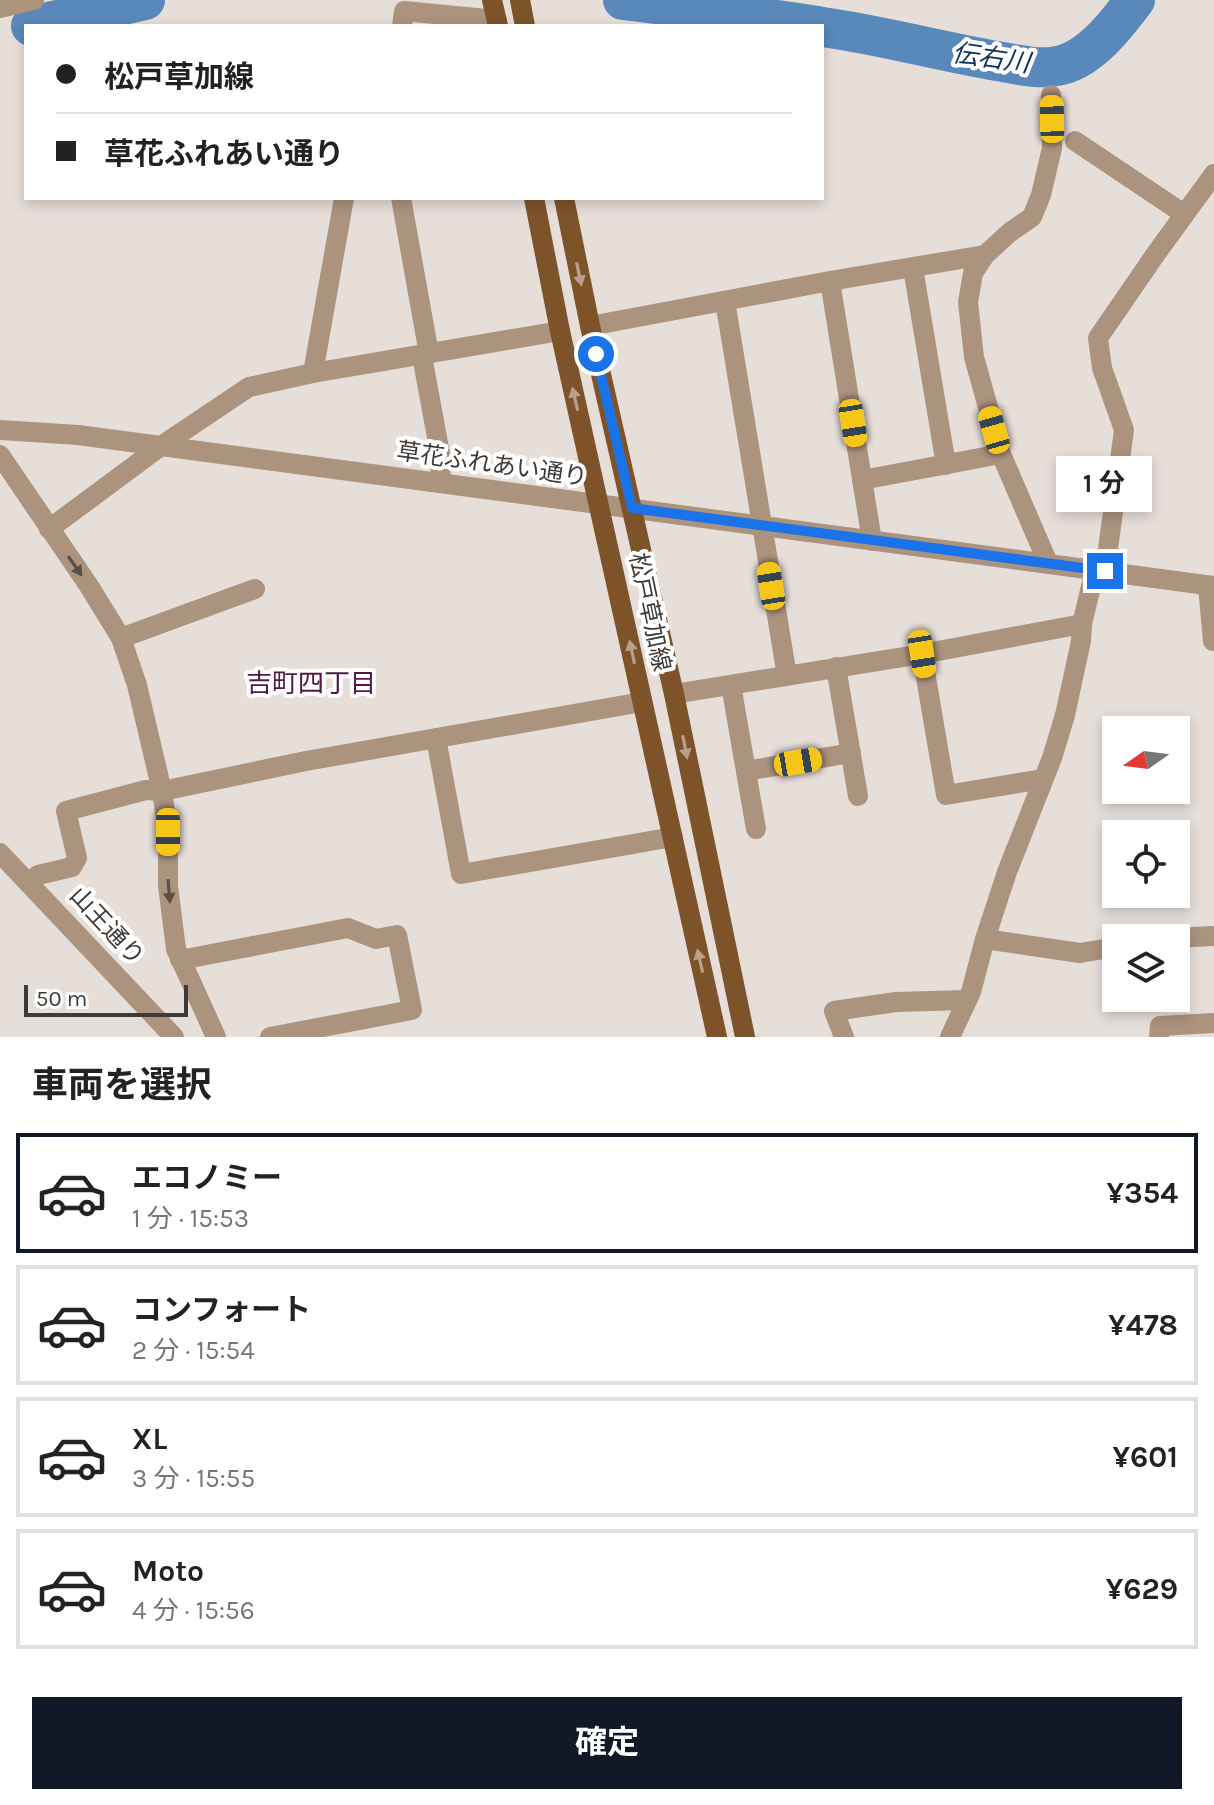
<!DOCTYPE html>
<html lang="ja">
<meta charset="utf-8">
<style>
:root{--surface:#fff;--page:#f6f6f6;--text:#222;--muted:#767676;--line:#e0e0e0;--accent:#111827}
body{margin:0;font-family:Karla,"Noto Sans JP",sans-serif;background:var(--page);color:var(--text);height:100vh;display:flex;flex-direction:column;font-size:30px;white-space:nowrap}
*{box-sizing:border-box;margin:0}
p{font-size:26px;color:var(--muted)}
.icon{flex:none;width:44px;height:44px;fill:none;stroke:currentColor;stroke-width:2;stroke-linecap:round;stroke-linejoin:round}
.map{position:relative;height:1037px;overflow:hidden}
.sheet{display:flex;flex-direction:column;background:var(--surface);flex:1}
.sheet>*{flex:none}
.top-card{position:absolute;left:24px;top:24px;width:800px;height:176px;border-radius:0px;box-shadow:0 4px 12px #0003;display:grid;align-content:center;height:176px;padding:0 32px;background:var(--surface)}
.needle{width:52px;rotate:256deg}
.fabs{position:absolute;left:1102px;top:716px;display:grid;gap:16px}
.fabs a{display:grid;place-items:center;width:88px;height:88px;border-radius:0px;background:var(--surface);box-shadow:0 4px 12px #0003;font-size:40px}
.scale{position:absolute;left:24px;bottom:20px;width:164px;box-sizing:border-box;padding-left:8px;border:4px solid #3d3a38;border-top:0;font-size:22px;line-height:28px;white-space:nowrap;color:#3d3a38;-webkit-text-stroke:6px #fff;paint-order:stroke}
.end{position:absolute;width:36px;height:36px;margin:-18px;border:10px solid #1a73e8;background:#fff;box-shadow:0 0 0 4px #fff}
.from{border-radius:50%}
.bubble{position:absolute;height:56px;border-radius:0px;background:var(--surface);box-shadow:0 4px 12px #0003;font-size:26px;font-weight:700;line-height:56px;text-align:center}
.car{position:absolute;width:24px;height:48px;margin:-24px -12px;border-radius:10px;box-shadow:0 0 6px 2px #0007;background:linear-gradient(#f5c518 24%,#345 0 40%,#f5c518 0 76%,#345 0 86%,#f5c518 0)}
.top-card b{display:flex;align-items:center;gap:28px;height:76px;font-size:30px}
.top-card b+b{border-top:2px solid var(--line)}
.top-card i{width:20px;height:20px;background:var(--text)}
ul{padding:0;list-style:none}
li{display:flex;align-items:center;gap:24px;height:120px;margin:0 16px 12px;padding:0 16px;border:4px solid var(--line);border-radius:0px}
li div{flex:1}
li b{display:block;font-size:30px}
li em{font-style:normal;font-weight:700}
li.on{border-color:var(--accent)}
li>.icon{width:72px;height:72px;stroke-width:1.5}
h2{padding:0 32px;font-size:36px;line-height:96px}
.primary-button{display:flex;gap:16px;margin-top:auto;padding:16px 32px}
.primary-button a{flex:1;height:92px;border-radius:0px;background:var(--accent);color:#fff;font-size:32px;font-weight:700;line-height:92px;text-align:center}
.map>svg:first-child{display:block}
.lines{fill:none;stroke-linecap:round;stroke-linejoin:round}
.river{stroke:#5988bb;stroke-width:40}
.minor{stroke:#ac937e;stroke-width:20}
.major{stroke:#7e532a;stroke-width:20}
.oneway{fill:#b8a08a}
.oneway2{fill:#59504a}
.route{stroke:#1a73e8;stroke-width:10}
.labels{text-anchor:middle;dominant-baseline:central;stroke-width:8;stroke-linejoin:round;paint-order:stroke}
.street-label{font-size:24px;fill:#3d3a38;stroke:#fff}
.water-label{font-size:26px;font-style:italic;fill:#0f3154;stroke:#fff}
.neighbourhood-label{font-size:26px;fill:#501842;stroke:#fff}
</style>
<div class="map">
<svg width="1214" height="1037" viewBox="0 0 1214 1037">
<rect width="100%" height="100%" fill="#e6ded9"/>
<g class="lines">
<g class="river">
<polyline points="623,0 729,13 818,26"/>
<polyline points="31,26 145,0"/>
<path d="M 822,27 C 881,35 938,51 997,61 C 1016,64 1037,70 1057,66 C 1089,61 1117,24 1135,0"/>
</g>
<g class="minor">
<polyline points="0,8 34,0"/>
<polyline points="402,26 404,11 497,20"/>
<polyline points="1075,141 1184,214"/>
<polyline points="401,198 429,354"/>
<polyline points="913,268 946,465"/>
<polyline points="830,281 872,541"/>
<polyline points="725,301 787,676"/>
<polyline points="590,326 830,281 985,255"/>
<polyline points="422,356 441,459 440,483"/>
<polyline points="313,373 344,198"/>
<polyline points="0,430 78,435 161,446 1214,586"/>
<polyline points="0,455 89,586 121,638 137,685 162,791 168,832 168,886 176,949 216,1037"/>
<polyline points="862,480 1001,454"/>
<polyline points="49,529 161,446 249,387 313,373 560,331"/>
<polyline points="1048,563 1001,454 974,357 968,302 973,273 985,255 1009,233 1032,217 1041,195 1052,148 1051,95"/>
<polyline points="1105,571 1124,430 1102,368 1098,338 1155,255 1214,174"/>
<polyline points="1208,586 1213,641 1214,641"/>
<polyline points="121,638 255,589"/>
<polyline points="922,654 946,795 1043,779"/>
<polyline points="836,667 858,796"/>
<polyline points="731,685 756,829"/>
<polyline points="674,694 922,654 1082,624 1095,570"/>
<polyline points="436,738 461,874 673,837"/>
<polyline points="746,771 851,753"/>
<polyline points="0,853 174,1037"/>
<polyline points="30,883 38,875 72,867 77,858 66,811 146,790 162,791 306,761 642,702"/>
<polyline points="1172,938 1214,936"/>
<polyline points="985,939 1080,953 1116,947"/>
<polyline points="180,960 348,928 376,939 397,935 412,1010 270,1037"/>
<polyline points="844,1037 834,1011 896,1002 967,1000"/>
<polyline points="950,1037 971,992 985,939 1007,872 1052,758 1065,715 1081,641 1082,624"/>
<polyline points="1159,1037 1160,1026 1214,1023"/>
</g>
<g class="major">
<polyline points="492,0 498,26"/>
<polyline points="520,0 525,26"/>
<polyline points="534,198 560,331 717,1037"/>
<polyline points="564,198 590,326 674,694 745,1037"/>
</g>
</g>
<defs><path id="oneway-solid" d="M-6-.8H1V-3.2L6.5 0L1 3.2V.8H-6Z" transform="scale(2)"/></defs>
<g class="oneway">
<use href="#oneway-solid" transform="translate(579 274) rotate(78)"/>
<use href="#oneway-solid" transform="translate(575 399) rotate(-103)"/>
<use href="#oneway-solid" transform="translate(632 652) rotate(-102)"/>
<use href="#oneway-solid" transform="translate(685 747) rotate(79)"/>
<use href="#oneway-solid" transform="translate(700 961) rotate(-103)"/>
</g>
<g class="oneway2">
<use href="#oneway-solid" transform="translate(75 566) rotate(55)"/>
<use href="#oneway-solid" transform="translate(169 891) rotate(85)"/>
</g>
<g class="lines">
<polyline class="route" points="596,354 632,508 1105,571"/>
</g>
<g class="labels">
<g class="street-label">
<text transform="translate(492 464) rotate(8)">草花ふれあい通り</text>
<text transform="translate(650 612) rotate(78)">松戸草加線</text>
<text transform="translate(107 926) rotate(47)">山王通り</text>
</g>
<g class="water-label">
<text transform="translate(991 58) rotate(8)">伝右川</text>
</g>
<g class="neighbourhood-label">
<text x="311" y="683">吉町四丁目</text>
</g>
</g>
</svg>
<div class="fabs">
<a><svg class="needle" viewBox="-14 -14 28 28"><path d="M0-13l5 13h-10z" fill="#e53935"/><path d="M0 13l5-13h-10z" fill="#767676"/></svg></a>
<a><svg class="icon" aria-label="locate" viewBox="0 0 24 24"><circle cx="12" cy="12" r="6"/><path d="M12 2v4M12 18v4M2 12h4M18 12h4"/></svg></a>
<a><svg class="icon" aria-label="layers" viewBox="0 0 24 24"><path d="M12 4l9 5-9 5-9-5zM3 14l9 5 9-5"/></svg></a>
</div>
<div class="scale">50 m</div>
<i class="end from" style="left:596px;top:354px"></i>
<i class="end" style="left:1105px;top:571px"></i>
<div class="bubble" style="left:1056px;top:456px;width:96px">1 分</div>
<i class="car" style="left:1052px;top:119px;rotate:359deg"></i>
<i class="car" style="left:853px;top:423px;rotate:171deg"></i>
<i class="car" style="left:994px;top:430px;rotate:344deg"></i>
<i class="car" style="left:771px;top:586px;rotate:351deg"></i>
<i class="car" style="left:922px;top:654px;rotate:171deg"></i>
<i class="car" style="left:798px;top:762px;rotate:80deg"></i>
<i class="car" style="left:168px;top:832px;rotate:180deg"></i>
<div class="top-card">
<b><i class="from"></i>松戸草加線</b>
<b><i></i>草花ふれあい通り</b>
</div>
</div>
<section class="sheet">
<h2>車両を選択</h2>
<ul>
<li class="on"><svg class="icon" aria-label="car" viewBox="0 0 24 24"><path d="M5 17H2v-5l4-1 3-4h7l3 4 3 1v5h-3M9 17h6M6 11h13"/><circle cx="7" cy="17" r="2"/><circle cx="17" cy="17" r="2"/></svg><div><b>エコノミー</b><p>1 分 · 15:53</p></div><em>¥354</em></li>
<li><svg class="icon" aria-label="car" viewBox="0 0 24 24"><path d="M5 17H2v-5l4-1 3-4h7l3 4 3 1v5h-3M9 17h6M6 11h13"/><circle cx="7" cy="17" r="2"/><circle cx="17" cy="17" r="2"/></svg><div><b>コンフォート</b><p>2 分 · 15:54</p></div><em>¥478</em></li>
<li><svg class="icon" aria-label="car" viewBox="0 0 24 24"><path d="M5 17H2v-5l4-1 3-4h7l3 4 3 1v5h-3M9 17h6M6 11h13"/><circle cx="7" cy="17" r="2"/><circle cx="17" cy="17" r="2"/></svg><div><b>XL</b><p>3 分 · 15:55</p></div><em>¥601</em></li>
<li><svg class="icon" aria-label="car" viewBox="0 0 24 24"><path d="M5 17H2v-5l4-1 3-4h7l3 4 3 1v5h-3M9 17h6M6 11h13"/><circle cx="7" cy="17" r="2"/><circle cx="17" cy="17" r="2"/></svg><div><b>Moto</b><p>4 分 · 15:56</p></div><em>¥629</em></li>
</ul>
<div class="primary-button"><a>確定</a></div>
</section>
